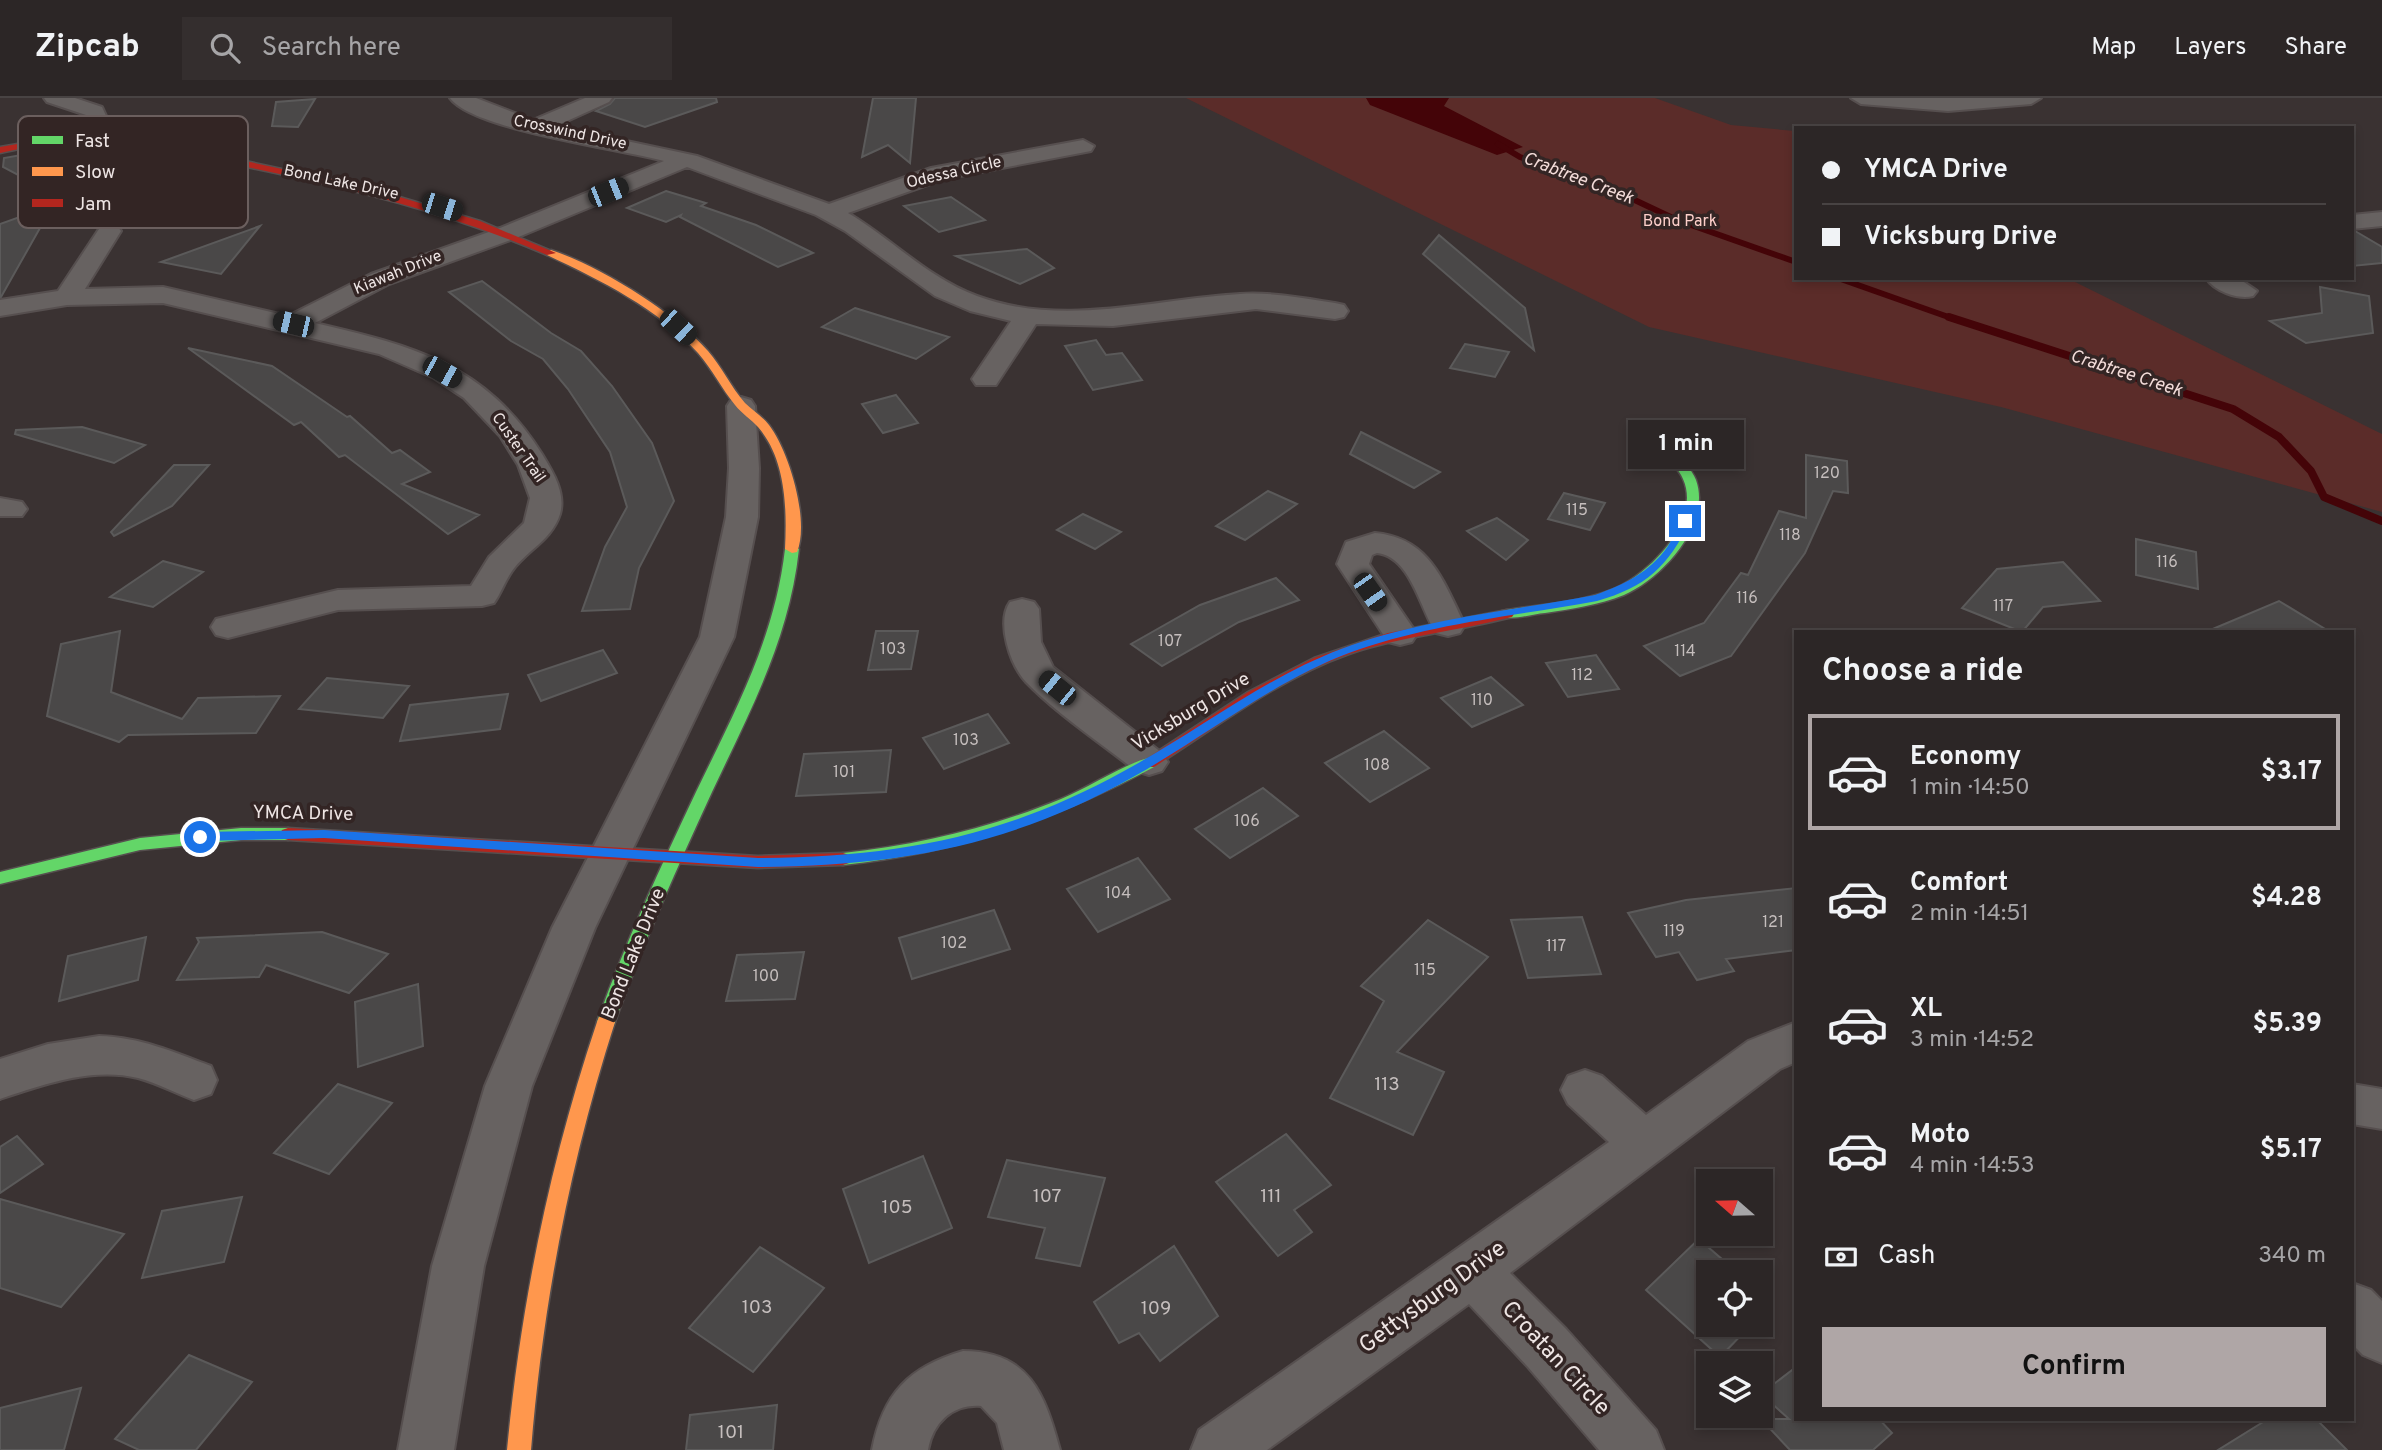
<!DOCTYPE html>
<meta charset="utf-8">
<style>
:root{--surface:#2c2626;--page:#342e2e;--text:#f1f3f6;--muted:#a6a5a7;--line:#484343;--accent:#afa6a6}
body{margin:0;font-family:Overpass,sans-serif;background:var(--page);color:var(--text);height:100vh;display:flex;flex-direction:column;font-size:26px;white-space:nowrap}
*{box-sizing:border-box;margin:0}
p{font-size:23px;color:var(--muted)}
.icon{flex:none;width:38px;height:38px;fill:none;stroke:currentColor;stroke-width:2;stroke-linecap:round;stroke-linejoin:round}
.map{position:relative;flex:1;overflow:hidden}
.sheet{position:absolute;left:1794px;top:532px;width:560px;height:791px;display:flex;flex-direction:column;background:var(--surface);border-radius:0px;box-shadow:0 4px 10px #0003,0 0 0 2px var(--line)}
.sheet>*{flex:none}
.guide{position:absolute;left:1794px;top:28px;width:560px;height:154px;border-radius:0px;box-shadow:0 4px 10px #0003,0 0 0 2px var(--line);display:grid;align-content:center;height:154px;padding:0 28px;background:var(--surface)}
.needle{width:46px;rotate:290deg}
.controls{position:absolute;left:1696px;top:1071px;display:grid;gap:14px}
.controls a{display:grid;place-items:center;width:77px;height:77px;border-radius:0px;background:var(--surface);box-shadow:0 4px 10px #0003,0 0 0 2px var(--line);font-size:35px}
.end{position:absolute;width:32px;height:32px;margin:-16px;border:9px solid #1a73e8;background:#fff;box-shadow:0 0 0 4px #fff}
.from{border-radius:50%}
.bubble{position:absolute;height:49px;border-radius:0px;background:var(--surface);box-shadow:0 4px 10px #0003,0 0 0 2px var(--line);font-size:23px;font-weight:700;line-height:49px;text-align:center}
.car{position:absolute;width:21px;height:42px;margin:-21px -10px;border-radius:9px;box-shadow:0 0 5px 2px #0007;background:linear-gradient(#222 24%,#8ab4d8 0 40%,#222 0 76%,#8ab4d8 0 86%,#222 0)}
.guide b{display:flex;align-items:center;gap:24px;height:66px;font-size:26px}
.guide b+b{border-top:2px solid var(--line)}
.guide i{width:18px;height:18px;background:var(--text)}
ul{padding:0;list-style:none}
li{display:flex;align-items:center;gap:21px;height:116px;margin:0 14px 10px;padding:0 14px;border:4px solid transparent;border-radius:0px}
li div{flex:1}
li b{display:block;font-size:26px}
li em{font-style:normal;font-weight:700}
li.current{border-color:var(--accent)}
li>.icon{width:63px;height:63px;stroke-width:1.5}
h2{padding:0 28px;font-size:32px;line-height:84px}
.pay{display:flex;align-items:center;gap:18px;height:77px;padding:0 28px;font-size:26px}
.pay p{margin-inline-start:auto}
.button{display:flex;gap:14px;margin-top:auto;padding:14px 28px}
.button a{flex:1;height:80px;border-radius:0px;background:var(--accent);color:#111;font-size:28px;font-weight:700;line-height:80px;text-align:center}
header{display:flex;align-items:center;gap:42px;box-sizing:border-box;height:98px;padding:0 35px;background:var(--surface);border-bottom:2px solid var(--line)}
header strong{font-size:33px}
nav{display:flex;gap:38px;margin-inline-start:auto;font-size:24px}
.search{width:490px;height:63px;background:var(--page);display:flex;align-items:center;gap:18px;box-sizing:border-box;padding:0 24px;border-radius:0px;color:var(--muted);font-size:26px}
.map>svg:first-child{display:block}
.green{fill:#5b2c29}
.water{fill:#440408}
.lines{fill:none;stroke-linecap:round;stroke-linejoin:round}
.stream-far1{stroke:#440408;stroke-width:6}
.stream{stroke:#440408;stroke-width:8}
.building{fill:#4a4848;stroke:#5b5a5a;stroke-width:2}
.street-casing{stroke:#564f4f;stroke-width:4}
.fast-casing{stroke:#564f4f;stroke-width:3}
.slow-casing{stroke:#564f4f;stroke-width:3}
.jam-casing{stroke:#564f4f;stroke-width:3}
.street{fill:#676261;fill-rule:evenodd}
.fast{fill:#63d668;fill-rule:evenodd}
.slow{fill:#ff974d;fill-rule:evenodd}
.jam{fill:#b3261e;fill-rule:evenodd}
.route{fill:#1a73e8}
.labels{text-anchor:middle;dominant-baseline:central;stroke-width:7;stroke-linejoin:round;paint-order:stroke}
.far-street-label{font-size:16px;fill:#eee5e4;stroke:#332524}
.far-park-label{font-size:16px;fill:#fdcfca;stroke:#332524}
.number-label{font-size:16px;fill:#c5bebd}
.far-water-label{font-size:18px;font-style:italic;fill:#f3dcd9;stroke:#332524}
.street-label{font-size:19px;fill:#eee5e4;stroke:#332524}
.near-number-label{font-size:19px;fill:#c5bebd}
.near-street-label{font-size:23px;fill:#eee5e4;stroke:#332524}
.key{fill:#332524;stroke:#6b5f5e;stroke-width:2}
.key-label{font-size:19px;fill:#eee5e4}
</style>
<header>
<strong>Zipcab</strong>
<div class="search"><svg class="icon" aria-label="search" viewBox="0 0 24 24"><circle cx="10" cy="10" r="6"/><path d="M15 15l6 6"/></svg>Search here</div>
<nav><a>Map</a><a>Layers</a><a>Share</a></nav>
</header>
<div class="map">
<svg width="2382" height="1352" viewBox="0 0 2382 1352">
<rect width="100%" height="100%" fill="#3a3232"/>
<polygon class="green" points="1186,0 1655,0 1731,27 1795,33 1796,180 2067,180 2382,336 2382,414 2001,309 1649,229"/>
<polygon class="water" points="1366,0 1449,0 1444,8 1523,49 1497,57 1370,7"/>
<g class="lines">
<g class="stream-far1">
<polyline points="1498,46 1520,59 1605,88 1677,122 1796,164"/>
<polyline points="1838,180 1954,221"/>
</g>
<polyline class="stream" points="1949,219 2233,311 2279,339 2311,373 2324,399 2382,423"/>
</g>
<g class="building">
<polygon points="615,0 716,0 717,4 645,29 596,13 610,6"/>
<polygon points="873,0 916,0 910,65 888,47 862,59"/>
<polygon points="315,1 298,29 272,28 276,4"/>
<polygon points="33,55 31,68 63,60 141,101 84,112 3,69 4,60"/>
<polygon points="666,93 706,105 701,108 756,127 813,155 778,169 680,119 681,117 666,124 627,110"/>
<polygon points="951,99 985,122 939,134 904,108"/>
<polygon points="53,107 1,199 0,199 0,126"/>
<polygon points="260,128 221,176 161,164"/>
<polygon points="2355,133 2382,149 2382,165 2352,168 2352,134"/>
<polygon points="1439,137 1525,210 1534,252 1423,156"/>
<polygon points="1027,151 1054,170 1020,186 956,158"/>
<polygon points="482,183 551,235 581,253 612,288 652,345 674,403 639,470 630,511 582,513 605,449 627,409 610,354 568,291 543,261 511,243 449,194"/>
<polygon points="2320,189 2369,198 2373,235 2306,245 2270,223 2322,215"/>
<polygon points="855,210 949,239 916,261 822,229"/>
<polygon points="1096,242 1106,257 1122,255 1142,282 1093,292 1065,248"/>
<polygon points="1465,246 1509,254 1495,279 1450,270"/>
<polygon points="188,250 272,268 347,319 350,318 392,355 400,352 430,374 402,386 479,417 448,436 345,357 339,359 301,324 294,327"/>
<polygon points="896,297 918,325 883,335 862,306"/>
<polygon points="82,329 145,347 114,365 15,336 16,332"/>
<polygon points="1361,334 1440,374 1414,390 1350,356"/>
<polygon points="1806,357 1847,363 1848,395 1833,393 1805,455 1731,558 1680,578 1644,548 1704,525 1741,475 1748,477 1779,413 1806,420"/>
<polygon points="174,367 209,367 172,408 114,438 111,434"/>
<polygon points="1268,393 1297,406 1245,442 1216,428"/>
<polygon points="1564,395 1605,405 1590,432 1548,421"/>
<polygon points="1083,416 1121,434 1095,451 1057,432"/>
<polygon points="1497,420 1528,442 1506,462 1467,433"/>
<polygon points="2136,441 2196,454 2198,491 2136,477"/>
<polygon points="163,463 203,474 153,509 110,499"/>
<polygon points="2063,464 2100,503 2043,509 2022,534 1962,510 1997,471"/>
<polygon points="1276,480 1299,502 1239,524 1162,568 1131,546 1200,507"/>
<polygon points="2279,503 2330,534 2208,534 2208,533"/>
<polygon points="120,533 111,594 182,621 198,600 280,598 256,635 128,637 119,644 47,618 61,546"/>
<polygon points="876,533 918,533 911,571 868,572"/>
<polygon points="603,552 617,575 541,603 528,577"/>
<polygon points="1596,557 1619,591 1568,599 1546,565"/>
<polygon points="1491,579 1523,607 1472,629 1441,600"/>
<polygon points="327,580 409,588 383,620 299,611"/>
<polygon points="508,596 500,631 400,643 410,607"/>
<polygon points="988,616 1009,645 944,671 923,640"/>
<polygon points="1384,633 1429,670 1370,704 1325,665"/>
<polygon points="891,652 886,694 796,698 804,656"/>
<polygon points="1263,690 1298,718 1230,760 1195,731"/>
<polygon points="1138,760 1170,801 1098,834 1067,791"/>
<polygon points="1796,790 1796,852 1726,861 1734,873 1697,882 1679,854 1656,859 1628,815 1686,802"/>
<polygon points="994,812 1010,851 912,881 899,840"/>
<polygon points="1582,819 1601,876 1528,880 1511,822"/>
<polygon points="1428,822 1488,859 1397,954 1444,974 1413,1037 1330,1000 1384,903 1361,888"/>
<polygon points="322,834 388,856 349,895 266,867 259,879 177,882 199,844 197,840"/>
<polygon points="146,839 138,882 59,903 68,858"/>
<polygon points="804,854 795,901 726,903 737,857"/>
<polygon points="418,886 423,948 358,969 355,904"/>
<polygon points="338,986 392,1005 329,1076 274,1055"/>
<polygon points="1286,1036 1331,1087 1294,1112 1312,1134 1278,1158 1216,1084"/>
<polygon points="17,1038 43,1066 0,1095 0,1049"/>
<polygon points="923,1058 952,1130 869,1165 843,1091"/>
<polygon points="1007,1062 1105,1080 1080,1168 1036,1160 1045,1130 988,1119"/>
<polygon points="242,1099 224,1164 142,1180 162,1113"/>
<polygon points="0,1101 124,1136 61,1209 0,1190"/>
<polygon points="1708,1132 1708,1149 1737,1174 1708,1174 1708,1227 1751,1227 1720,1259 1646,1192"/>
<polygon points="1174,1148 1218,1218 1160,1263 1139,1235 1119,1245 1094,1204"/>
<polygon points="760,1149 824,1190 753,1274 689,1230"/>
<polygon points="189,1257 252,1284 196,1352 139,1352 115,1341"/>
<polygon points="1796,1269 1796,1321 1879,1321 1892,1335 1873,1352 1790,1352 1761,1321 1789,1321 1761,1296"/>
<polygon points="81,1290 64,1352 0,1352 0,1310"/>
<polygon points="777,1307 773,1352 686,1352 690,1317"/>
<polygon points="2268,1321 2316,1321 2347,1352 2218,1352"/>
</g>
<g class="lines">
<g class="street-casing">
<g id="street">
<polygon points="44,0 75,0 102,9 107,20 87,45 71,45 68,40 86,17 47,4"/>
<path d="M 450,0 L 476,0 L 533,22 L 585,0 L 612,0 L 609,4 L 556,28 L 697,58 L 829,106 L 931,70 L 1083,42 L 1094,48 L 1091,53 L 944,81 L 848,115 C 892,141 928,180 977,198 C 1064,230 1152,201 1240,196 C 1272,194 1303,200 1335,205 L 1344,207 L 1348,213 L 1344,219 L 1335,221 L 1256,211 L 1113,228 L 1036,226 L 996,287 L 976,287 L 972,281 L 1011,223 L 970,213 L 935,198 L 845,133 L 816,117 L 687,69 L 516,140 L 389,186 L 315,225 C 414,248 485,266 542,356 C 553,374 566,395 560,416 C 552,442 527,452 512,473 C 505,483 501,495 494,505 L 482,508 L 338,512 L 228,540 L 216,537 L 211,529 L 216,521 L 338,492 L 471,488 L 489,459 L 524,425 L 530,400 L 518,367 L 500,338 L 464,300 L 434,280 L 379,256 L 163,205 L 67,207 L 0,218 L 0,202 L 58,193 L 101,128 L 117,128 L 121,133 L 85,191 L 163,189 L 288,218 L 371,176 L 500,130 L 664,63 C 621,51 473,32 450,0 Z"/>
<polygon points="1851,0 2041,0 2031,6 1948,13 1861,6"/>
<polygon points="2382,114 2382,128 2352,131 2352,117"/>
<path d="M 2206,180 L 2238,180 L 2257,193 L 2253,198 C 2238,202 2214,193 2206,180 Z"/>
<polygon points="741,299 751,302 755,308 759,370 758,419 734,539 595,830 532,988 484,1168 454,1352 398,1352 432,1168 485,988 552,830 700,539 726,419 729,370 727,308 731,302"/>
<polygon points="0,400 22,404 27,411 22,418 0,418"/>
<path d="M 1375,435 C 1430,440 1443,483 1465,527 L 1460,535 L 1448,538 L 1436,535 C 1420,511 1411,459 1377,455 L 1372,457 L 1369,466 L 1417,536 L 1412,544 L 1400,547 L 1388,544 L 1337,466 L 1346,444 Z"/>
<path d="M 1022,501 L 1034,504 L 1039,511 L 1041,544 L 1053,569 L 1162,655 L 1168,664 L 1162,673 L 1149,677 L 1136,673 C 1101,645 1057,616 1026,584 C 1010,567 996,524 1010,504 Z"/>
<polygon points="1796,924 1796,964 1780,971 1510,1175 1566,1231 1656,1332 1664,1352 1599,1352 1528,1269 1469,1206 1267,1352 1191,1352 1199,1332 1609,1044 1568,1006 1561,992 1568,978 1585,972 1602,978 1646,1017 1748,943"/>
<path d="M 99,938 C 140,939 173,954 211,968 L 217,982 L 211,996 L 194,1002 C 175,995 157,985 138,980 C 92,969 44,986 0,1001 L 0,961 L 48,946 Z"/>
<polygon points="2352,986 2382,991 2382,1031 2352,1026"/>
<polygon points="2352,1185 2371,1192 2382,1203 2382,1265 2363,1257 2352,1246"/>
<path d="M 963,1253 C 1029,1253 1045,1296 1060,1352 L 1004,1352 L 997,1325 L 981,1308 C 953,1306 933,1324 928,1352 L 872,1352 C 883,1295 909,1269 963,1253 Z"/>
</g>
</g>
<g class="fast-casing">
<g id="fast">
<path d="M 1669,351 L 1673,352 C 1681,361 1692,371 1696,382 C 1712,427 1661,481 1624,497 C 1599,507 1571,511 1545,515 C 1532,516 1515,522 1502,519 L 1500,516 L 1502,513 L 1507,512 C 1542,506 1580,505 1614,491 C 1649,476 1702,423 1683,381 C 1679,371 1669,363 1663,355 Z"/>
<path d="M 792,447 L 799,451 C 789,542 750,613 712,694 C 677,770 643,845 615,924 L 613,929 L 606,932 L 599,929 L 597,924 C 625,845 660,770 696,694 C 734,615 775,540 785,451 Z"/>
<path d="M 1148,660 L 1154,661 L 1156,665 L 1154,669 C 1055,722 955,755 843,767 L 837,765 L 835,761 L 837,757 L 843,755 C 919,747 990,730 1061,701 C 1088,690 1122,667 1148,660 Z"/>
<polygon points="241,730 288,730 294,732 296,736 294,740 288,742 241,742 140,752 0,786 0,774 140,740"/>
</g>
</g>
<g class="slow-casing">
<g id="slow">
<path d="M 551,152 C 600,168 674,214 708,253 C 722,269 731,289 745,305 C 753,313 762,318 769,327 C 789,353 810,423 797,454 L 792,455 L 785,451 C 787,411 786,361 758,329 C 751,321 742,316 735,307 C 722,291 712,271 698,255 C 657,210 602,183 547,157 L 546,155 Z"/>
<path d="M 606,916 L 613,919 L 615,924 C 570,1064 543,1205 531,1352 L 507,1352 C 521,1205 550,1064 597,924 L 599,919 Z"/>
</g>
</g>
<g class="jam-casing">
<g id="jam">
<path d="M 84,37 L 166,46 L 366,89 L 480,123 L 556,155 L 547,157 C 450,115 350,90 247,69 C 193,58 139,43 84,43 C 56,43 28,49 0,55 L 0,49 L 52,40 Z"/>
<path d="M 1507,512 L 1512,513 L 1514,516 L 1512,519 C 1458,533 1403,538 1349,556 C 1278,581 1217,629 1154,669 L 1142,669 L 1140,665 L 1248,594 L 1314,560 L 1388,535 Z"/>
<polygon points="288,730 758,758 843,755 849,757 851,761 849,765 843,767 758,770 288,742 282,740 280,736 282,732"/>
</g>
</g>
<use href="#street" class="street"/>
<use href="#fast" class="fast"/>
<use href="#slow" class="slow"/>
<use href="#jam" class="jam"/>
</g>
<path class="route" d="M 1685,420 L 1690,423 C 1668,469 1646,489 1597,503 C 1515,518 1427,526 1349,555 C 1272,584 1205,639 1133,679 C 1011,748 897,768 758,769 L 324,740 L 200,743 L 194,739 L 200,734 L 324,732 L 758,760 C 895,759 1003,740 1124,673 C 1197,634 1264,580 1341,551 C 1421,521 1511,513 1595,497 C 1625,486 1649,475 1668,448 C 1674,439 1676,425 1685,420 Z"/>
<g class="labels">
<g class="far-street-label">
<text transform="translate(570 35) rotate(12)">Crosswind Drive</text>
<text transform="translate(954 75) rotate(-13)">Odessa Circle</text>
<text transform="translate(341 85) rotate(12)">Bond Lake Drive</text>
<text transform="translate(398 175) rotate(-22)">Kiawah Drive</text>
<text transform="translate(518 350) rotate(55)">Custer Trail</text>
</g>
<g class="far-park-label">
<text x="1680" y="124">Bond Park</text>
</g>
<g class="number-label">
<text x="1827" y="376">120</text>
<text x="1577" y="413">115</text>
<text x="1790" y="438">118</text>
<text x="2167" y="465">116</text>
<text x="1747" y="501">116</text>
<text x="2003" y="509">117</text>
<text x="1170" y="544">107</text>
<text x="893" y="552">103</text>
<text x="1685" y="554">114</text>
<text x="1582" y="578">112</text>
<text x="1482" y="603">110</text>
<text x="966" y="643">103</text>
<text x="1377" y="668">108</text>
<text x="844" y="675">101</text>
<text x="1247" y="724">106</text>
<text x="1118" y="796">104</text>
<text x="1773" y="825">121</text>
<text x="1674" y="834">119</text>
<text x="954" y="846">102</text>
<text x="1556" y="849">117</text>
<text x="1425" y="873">115</text>
<text x="766" y="879">100</text>
</g>
<g class="far-water-label">
<text transform="translate(1578 81) rotate(21)">Crabtree Creek</text>
<text transform="translate(2126 276) rotate(18)">Crabtree Creek</text>
</g>
<g class="street-label">
<text transform="translate(1191 614) rotate(-31)">Vicksburg Drive</text>
<text transform="translate(303 716) rotate(1)">YMCA Drive</text>
<text transform="translate(634 856) rotate(-68)">Bond Lake Drive</text>
</g>
<g class="near-number-label">
<text x="1387" y="987">113</text>
<text x="1047" y="1099">107</text>
<text x="1271" y="1099">111</text>
<text x="897" y="1110">105</text>
<text x="757" y="1210">103</text>
<text x="1156" y="1211">109</text>
<text x="731" y="1335">101</text>
</g>
<g class="near-street-label">
<text transform="translate(1433 1200) rotate(-36)">Gettysburg Drive</text>
<text transform="translate(1555 1261) rotate(47)">Croatan Circle</text>
</g>
</g>
<rect x="18" y="18" width="230" height="112" rx="10" class="key"/>
<rect x="32" y="38" width="31" height="8" fill="#63d668"/>
<rect x="32" y="69" width="31" height="9" fill="#ff974d"/>
<rect x="32" y="101" width="31" height="8" fill="#b3261e"/>
<g class="key-label">
<text x="75" y="49">Fast</text>
<text x="75" y="80">Slow</text>
<text x="75" y="112">Jam</text>
</g>
</svg>
<div class="controls">
<a><svg class="needle" viewBox="-14 -14 28 28"><path d="M0-13l5 13h-10z" fill="#e53935"/><path d="M0 13l5-13h-10z" fill="#a6a5a7"/></svg></a>
<a><svg class="icon" aria-label="locate" viewBox="0 0 24 24"><circle cx="12" cy="12" r="6"/><path d="M12 2v4M12 18v4M2 12h4M18 12h4"/></svg></a>
<a><svg class="icon" aria-label="layers" viewBox="0 0 24 24"><path d="M12 4l9 5-9 5-9-5zM3 14l9 5 9-5"/></svg></a>
</div>
<i class="end from" style="left:200px;top:739px"></i>
<i class="end" style="left:1685px;top:423px"></i>
<div class="bubble" style="left:1628px;top:322px;width:116px">1 min</div>
<i class="car" style="left:608px;top:94px;rotate:68deg"></i>
<i class="car" style="left:442px;top:109px;rotate:108deg"></i>
<i class="car" style="left:293px;top:226px;rotate:283deg"></i>
<i class="car" style="left:678px;top:229px;rotate:133deg"></i>
<i class="car" style="left:442px;top:274px;rotate:119deg"></i>
<i class="car" style="left:1370px;top:494px;rotate:145deg"></i>
<i class="car" style="left:1057px;top:590px;rotate:309deg"></i>
<div class="guide">
<b><i class="from"></i>YMCA Drive</b>
<b><i></i>Vicksburg Drive</b>
</div>
<section class="sheet">
<h2>Choose a ride</h2>
<ul>
<li class="current"><svg class="icon" aria-label="car" viewBox="0 0 24 24"><path d="M5 17H2v-5l4-1 3-4h7l3 4 3 1v5h-3M9 17h6M6 11h13"/><circle cx="7" cy="17" r="2"/><circle cx="17" cy="17" r="2"/></svg><div><b>Economy</b><p>1 min · 14:50</p></div><em>$3.17</em></li>
<li><svg class="icon" aria-label="car" viewBox="0 0 24 24"><path d="M5 17H2v-5l4-1 3-4h7l3 4 3 1v5h-3M9 17h6M6 11h13"/><circle cx="7" cy="17" r="2"/><circle cx="17" cy="17" r="2"/></svg><div><b>Comfort</b><p>2 min · 14:51</p></div><em>$4.28</em></li>
<li><svg class="icon" aria-label="car" viewBox="0 0 24 24"><path d="M5 17H2v-5l4-1 3-4h7l3 4 3 1v5h-3M9 17h6M6 11h13"/><circle cx="7" cy="17" r="2"/><circle cx="17" cy="17" r="2"/></svg><div><b>XL</b><p>3 min · 14:52</p></div><em>$5.39</em></li>
<li><svg class="icon" aria-label="car" viewBox="0 0 24 24"><path d="M5 17H2v-5l4-1 3-4h7l3 4 3 1v5h-3M9 17h6M6 11h13"/><circle cx="7" cy="17" r="2"/><circle cx="17" cy="17" r="2"/></svg><div><b>Moto</b><p>4 min · 14:53</p></div><em>$5.17</em></li>
</ul>
<div class="pay"><svg class="icon" aria-label="cash" viewBox="0 0 24 24"><path d="M3 7h18v10H3z"/><circle cx="12" cy="12" r="2"/></svg>Cash<p>340 m</p></div>
<div class="button"><a>Confirm</a></div>
</section>
</div>
